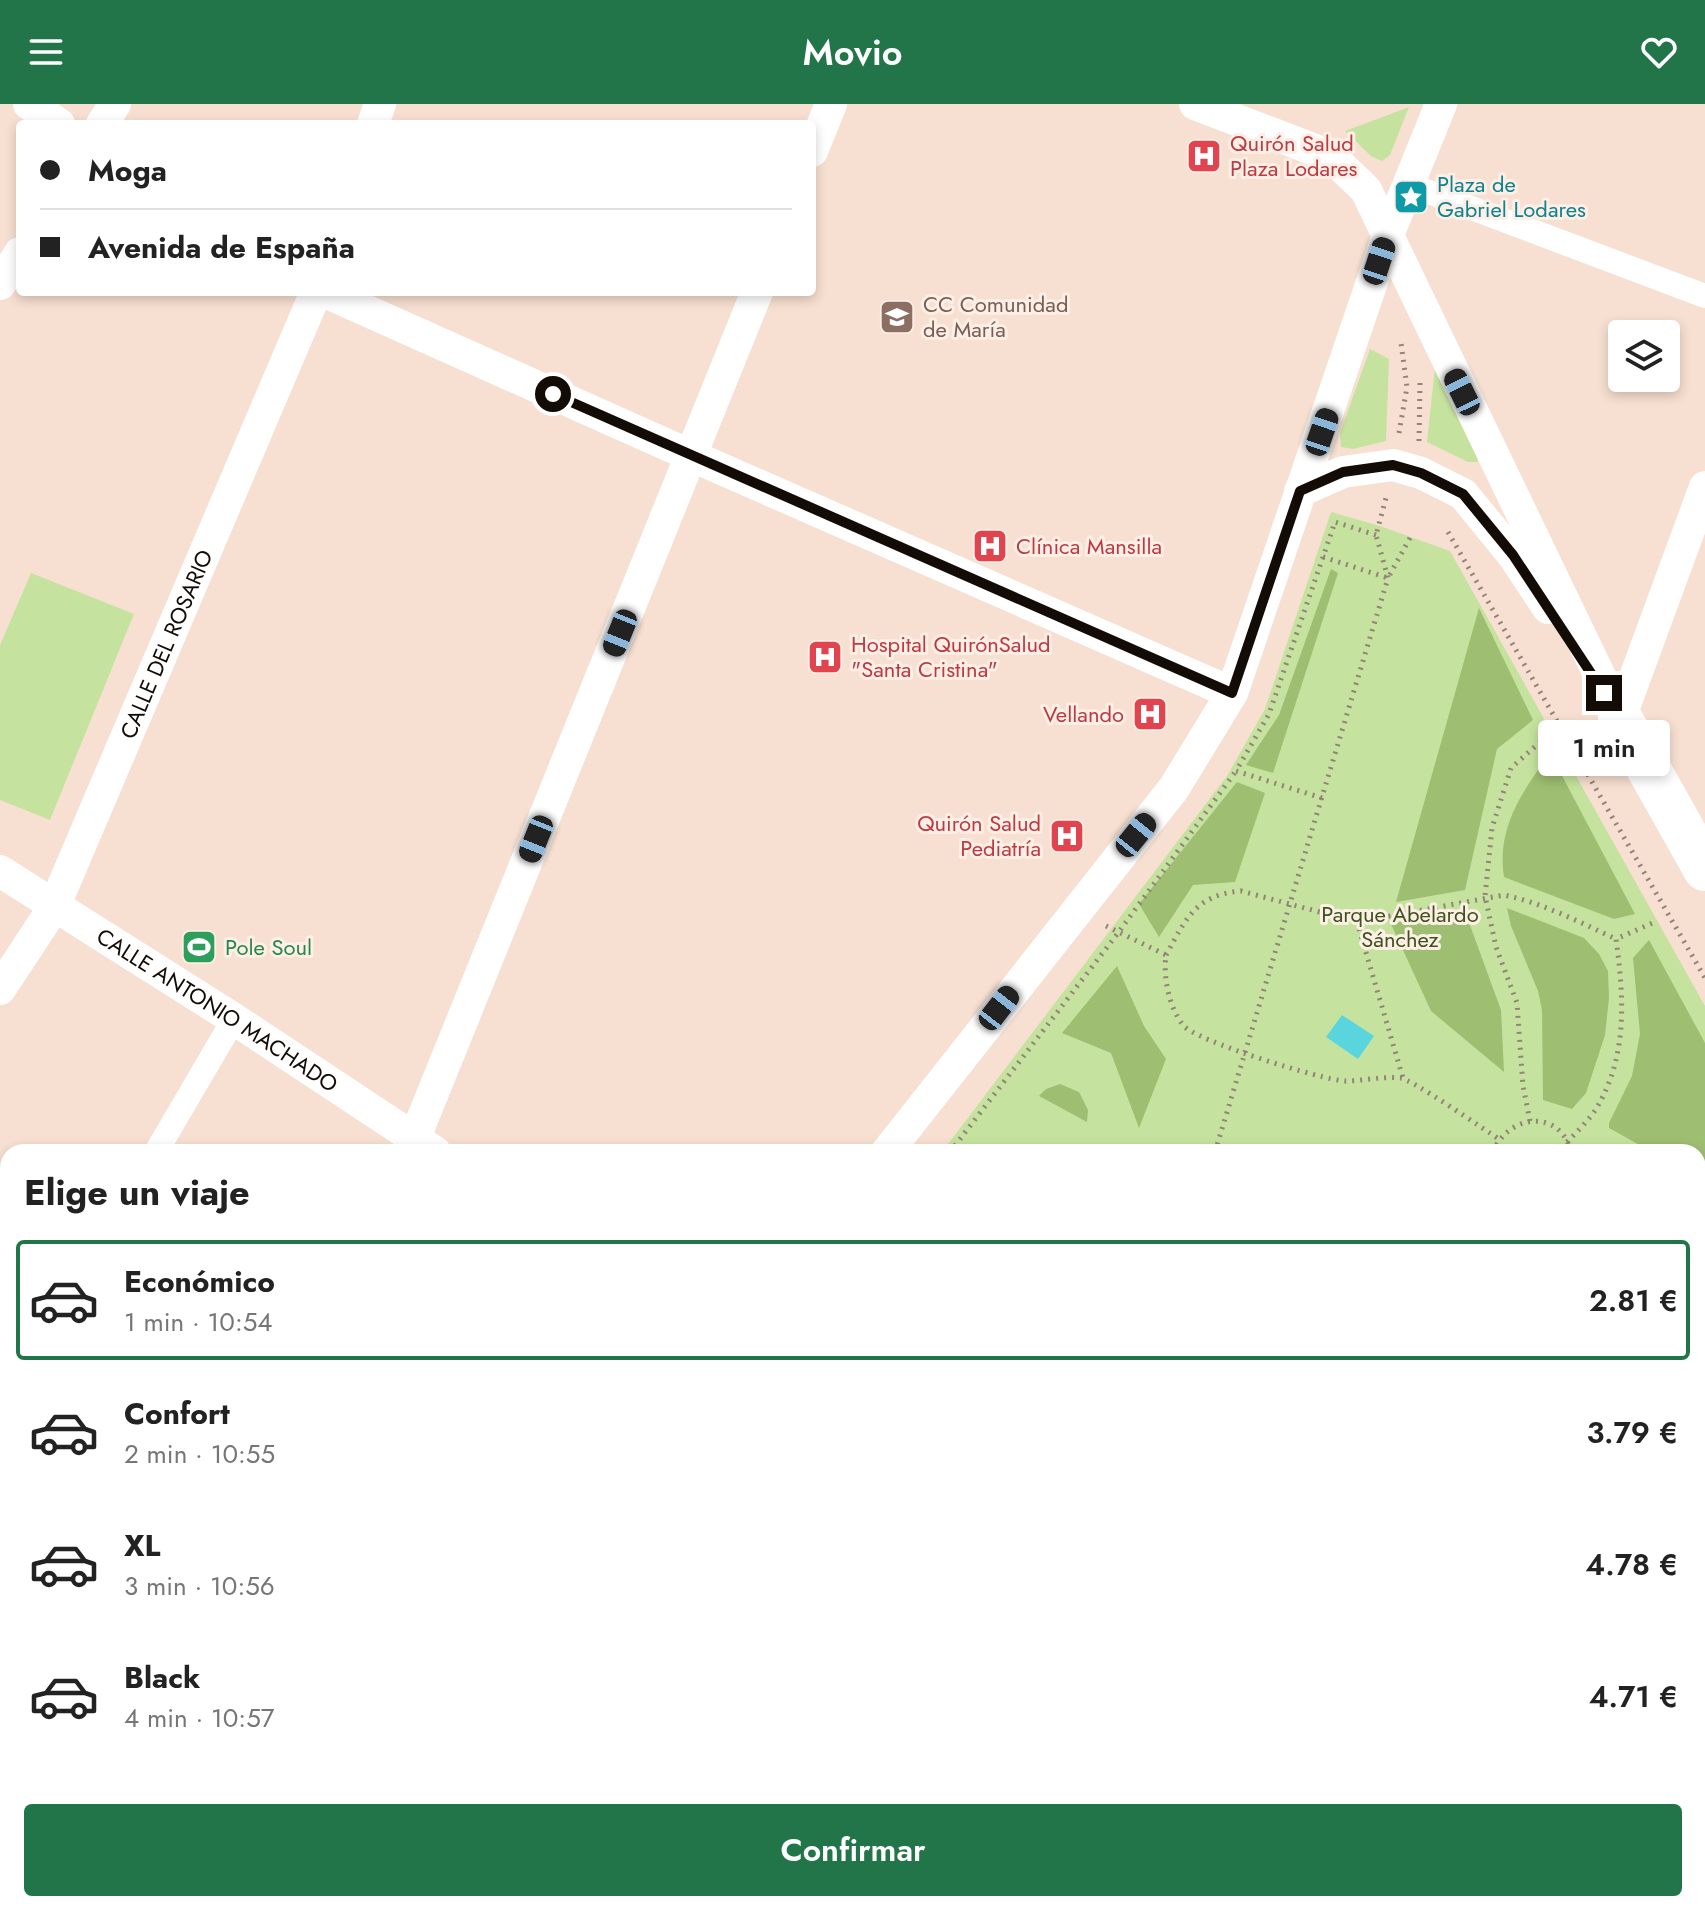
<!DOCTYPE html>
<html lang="es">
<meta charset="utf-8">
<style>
:root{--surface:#fff;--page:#f2f2f2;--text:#222;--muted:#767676;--line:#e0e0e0;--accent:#217548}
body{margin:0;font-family:Jost,sans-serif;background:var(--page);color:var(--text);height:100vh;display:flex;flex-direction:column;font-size:30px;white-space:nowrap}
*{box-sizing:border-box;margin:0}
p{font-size:26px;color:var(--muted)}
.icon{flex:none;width:44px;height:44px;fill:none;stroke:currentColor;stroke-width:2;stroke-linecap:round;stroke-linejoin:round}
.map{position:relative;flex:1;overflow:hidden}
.drawer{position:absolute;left:0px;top:1040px;width:1706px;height:768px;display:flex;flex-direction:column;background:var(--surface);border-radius:24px 24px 0 0;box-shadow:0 4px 12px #0003}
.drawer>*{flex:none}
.guide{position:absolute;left:16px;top:16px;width:800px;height:176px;border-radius:8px;box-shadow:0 4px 12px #0003;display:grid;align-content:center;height:176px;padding:0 24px;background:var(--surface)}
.buttons{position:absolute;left:1608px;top:216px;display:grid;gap:16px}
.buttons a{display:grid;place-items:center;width:72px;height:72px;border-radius:8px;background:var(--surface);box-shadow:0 4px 12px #0003;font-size:40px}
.end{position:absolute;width:36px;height:36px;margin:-18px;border:10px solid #120b06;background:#fff;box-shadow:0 0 0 4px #fff}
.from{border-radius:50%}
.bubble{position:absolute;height:56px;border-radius:8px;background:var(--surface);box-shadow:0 4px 12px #0003;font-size:26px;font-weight:600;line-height:56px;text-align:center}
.car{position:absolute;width:24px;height:48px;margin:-24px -12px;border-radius:10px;box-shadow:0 0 6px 2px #0007;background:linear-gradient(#222 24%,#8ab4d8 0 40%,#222 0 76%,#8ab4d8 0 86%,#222 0)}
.guide b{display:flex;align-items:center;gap:28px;height:76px;font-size:30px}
.guide b+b{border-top:2px solid var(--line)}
.guide i{width:20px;height:20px;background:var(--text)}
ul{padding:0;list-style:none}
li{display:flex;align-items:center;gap:24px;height:120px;margin:0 16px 12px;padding:0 8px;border:4px solid transparent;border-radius:8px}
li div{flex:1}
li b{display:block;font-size:30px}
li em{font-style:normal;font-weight:600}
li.on{border-color:var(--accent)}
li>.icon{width:72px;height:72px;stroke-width:1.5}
h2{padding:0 24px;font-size:36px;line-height:96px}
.action{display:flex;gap:16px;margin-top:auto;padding:16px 24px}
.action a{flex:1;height:92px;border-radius:8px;background:var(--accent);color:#fff;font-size:32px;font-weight:600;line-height:92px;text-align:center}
header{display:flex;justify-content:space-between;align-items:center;height:104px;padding:0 24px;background:var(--accent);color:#fff;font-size:36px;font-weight:600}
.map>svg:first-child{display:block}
.green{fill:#c5e39e}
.forest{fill:#9ebe71}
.water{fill:#5ad5de}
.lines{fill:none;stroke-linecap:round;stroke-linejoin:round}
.path{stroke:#938379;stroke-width:5;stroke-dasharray:2 6;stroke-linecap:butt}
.pedestrian{stroke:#fff;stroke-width:24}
.minor{stroke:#fff;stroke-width:32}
.secondary{stroke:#fff;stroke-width:44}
.route{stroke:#120b06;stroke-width:10}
.labels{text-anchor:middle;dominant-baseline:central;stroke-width:6;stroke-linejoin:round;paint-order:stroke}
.health-label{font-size:22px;fill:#be3a42;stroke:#fdefe6;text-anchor:start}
.culture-label{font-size:22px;fill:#0d838f;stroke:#fdefe6;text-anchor:start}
.education-label{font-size:22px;fill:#785e54;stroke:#fdefe6;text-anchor:start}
.street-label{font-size:22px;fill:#120b06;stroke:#fdefe6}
.park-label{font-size:22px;fill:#3e531c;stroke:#fdefe6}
.leisure-label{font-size:22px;fill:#27864d;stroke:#fdefe6;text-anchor:start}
</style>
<header><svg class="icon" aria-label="menu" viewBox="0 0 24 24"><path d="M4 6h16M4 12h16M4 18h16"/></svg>Movio<svg class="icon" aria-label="heart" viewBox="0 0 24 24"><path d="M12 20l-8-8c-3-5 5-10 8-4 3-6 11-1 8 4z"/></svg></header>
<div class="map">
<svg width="1705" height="1808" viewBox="0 0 1705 1808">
<rect width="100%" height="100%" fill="#f7e0d1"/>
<g class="green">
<polygon points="1409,3 1390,51 1382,57 1371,52 1345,27"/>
<polygon points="1370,245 1389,255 1386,337 1353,345 1341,343 1340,329"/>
<polygon points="1435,263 1478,347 1478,358 1468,358 1427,338"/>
<polygon points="1331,408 1380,422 1450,447 1705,902 1705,1808 437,1808 440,1800 1698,1800 1698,1048 942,1048 1227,672 1265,605"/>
<polygon points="31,469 134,510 50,716 0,696 0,541"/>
</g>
<g class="forest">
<polygon points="1331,465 1338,469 1273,669 1246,661 1279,611"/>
<polygon points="1479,504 1533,616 1497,645 1465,786 1396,798"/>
<path d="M 1550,649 L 1635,810 L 1614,815 L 1504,773 C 1496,723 1523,687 1550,649 Z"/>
<polygon points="1237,678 1265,689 1235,778 1193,781 1159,833 1139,800"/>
<polygon points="1507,804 1584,834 1599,850 1608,867 1609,894 1605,931 1586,989 1572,1005 1543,996 1542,906 1538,887 1511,822"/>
<polygon points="1464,805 1501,906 1504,968 1431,907 1391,820"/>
<polygon points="1649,836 1705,939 1705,1082 1698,1080 1698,1048 1652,1048 1609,1024 1609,1019 1632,972 1640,930 1633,854"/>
<polygon points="1117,862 1144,922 1166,955 1139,1024 1111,949 1062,929"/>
<polygon points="1060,980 1079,988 1088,1006 1087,1018 1039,992 1046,985"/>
<polygon points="722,1800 828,1800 830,1808 726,1808"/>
<polygon points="1284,1800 1387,1800 1378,1808 1285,1808"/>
<polygon points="1430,1800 1522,1800 1515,1808 1418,1808"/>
</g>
<polygon class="water" points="1342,911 1374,932 1358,955 1326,933"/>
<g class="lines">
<g class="path">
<polyline points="1399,329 1407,283 1401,239"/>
<polyline points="1419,337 1420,279"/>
<polyline points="1448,428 1705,874"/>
<polyline points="1323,453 1388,474 1411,432"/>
<polyline points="1322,694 1236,667 1269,610 1335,418 1376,431"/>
<path d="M 1357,818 L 1504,791 C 1543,799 1579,818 1616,835"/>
<path d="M 1106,822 L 1166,851 C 1163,874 1169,903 1183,921 C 1195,937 1323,976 1345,977 C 1363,977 1382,972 1400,974 C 1412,975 1483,1025 1499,1035"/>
<path d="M 1166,851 C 1186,815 1195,791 1241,787 L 1357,818 L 1403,974"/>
<polyline points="1530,1017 1523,982 1517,899 1496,843 1485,792 1492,724 1511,664 1559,621"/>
<path d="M 1567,1038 C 1577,1028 1588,1017 1596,1005 C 1628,952 1624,894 1616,835 L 1657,817"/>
<polyline points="950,1048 1118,829 1236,667"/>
<polyline points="1215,1048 1388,474 1376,431 1386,394"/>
<path d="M 1493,1048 C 1509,1009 1561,1005 1571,1048"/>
<polyline points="1698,1168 1705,1173"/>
<polyline points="1705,1193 1705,1202"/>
<polyline points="1698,1284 1705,1282"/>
<polyline points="1698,1736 1705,1715"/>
<polyline points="1173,1800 1173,1808"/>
<polyline points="457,1808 460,1800"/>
<polyline points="672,1808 685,1800"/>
<polyline points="982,1808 985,1800"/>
<polyline points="1240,1808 1240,1800"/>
<polyline points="1396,1808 1408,1800"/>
<polyline points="1675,1808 1677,1800"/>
</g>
<g class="pedestrian">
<polyline points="1408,80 1705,192"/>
<polyline points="156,1048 234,915"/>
<polyline points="0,1313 8,1299"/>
</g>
<g class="minor">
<polyline points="29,0 59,20"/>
<polyline points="1195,0 1315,46 1341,62 1366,86 1620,614"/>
<polyline points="102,20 115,0"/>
<polyline points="373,20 380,0"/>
<polyline points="812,47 831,0"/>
<polyline points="0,180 20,149"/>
<polyline points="325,188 692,352 1232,589"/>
<polyline points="1300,387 1343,368 1393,361 1421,369 1463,390 1513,451 1548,504"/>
<polyline points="1620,614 1705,383"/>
<path id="s1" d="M 0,767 L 234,915 L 435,1048"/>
<path id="s2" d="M 0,885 L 54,803 L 316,188"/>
<polyline points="409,1048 757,188"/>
<polyline points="887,1048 1174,684 1232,589 1388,131 1441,0"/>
<polyline points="0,1459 8,1462"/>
<polyline points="106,1808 109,1800"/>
<polyline points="390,1808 393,1800"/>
</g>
<polyline class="secondary" points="1620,614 1705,765"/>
</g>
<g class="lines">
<polyline class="route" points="553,290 1232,589 1300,387 1343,368 1393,361 1421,369 1463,390 1513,451 1604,589"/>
</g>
<defs>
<g id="hospital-square" transform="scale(1.8)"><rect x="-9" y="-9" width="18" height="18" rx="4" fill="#e0444e" stroke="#fdefe6"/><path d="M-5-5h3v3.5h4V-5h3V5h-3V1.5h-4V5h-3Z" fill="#fff"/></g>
<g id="sight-square" transform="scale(1.8)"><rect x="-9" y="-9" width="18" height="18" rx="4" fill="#0f9aa8" stroke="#fdefe6"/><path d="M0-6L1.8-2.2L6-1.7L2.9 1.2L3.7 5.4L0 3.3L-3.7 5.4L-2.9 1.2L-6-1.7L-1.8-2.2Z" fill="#fff"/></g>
<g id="school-square" transform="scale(1.8)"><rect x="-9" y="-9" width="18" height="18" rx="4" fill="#8d6e63" stroke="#fdefe6"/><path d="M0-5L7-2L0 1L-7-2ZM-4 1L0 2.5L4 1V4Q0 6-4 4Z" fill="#fff"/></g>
<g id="stadium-square" transform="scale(1.8)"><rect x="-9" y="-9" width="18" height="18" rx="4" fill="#2e9e5b" stroke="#fdefe6"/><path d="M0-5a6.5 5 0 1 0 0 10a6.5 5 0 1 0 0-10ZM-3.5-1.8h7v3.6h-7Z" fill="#fff"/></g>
</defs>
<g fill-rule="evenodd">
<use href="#hospital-square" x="1204" y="52"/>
<use href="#sight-square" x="1411" y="93"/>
<use href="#school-square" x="897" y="213"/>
<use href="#hospital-square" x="990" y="442"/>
<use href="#hospital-square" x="825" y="553"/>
<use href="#hospital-square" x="1150" y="610"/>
<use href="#hospital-square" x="1067" y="732"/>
<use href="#stadium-square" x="199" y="843"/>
</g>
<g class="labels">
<g class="health-label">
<text x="1230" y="39">Quirón Salud<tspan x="1230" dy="25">Plaza Lodares</tspan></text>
<text x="1016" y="442">Clínica Mansilla</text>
<text x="851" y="540">Hospital QuirónSalud<tspan x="851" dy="25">"Santa Cristina"</tspan></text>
<text x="1124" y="610" text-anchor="end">Vellando</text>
<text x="1041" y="719" text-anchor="end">Quirón Salud<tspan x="1041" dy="25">Pediatría</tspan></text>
</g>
<g class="culture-label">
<text x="1437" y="80">Plaza de<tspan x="1437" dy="25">Gabriel Lodares</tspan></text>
</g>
<g class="education-label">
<text x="923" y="200">CC Comunidad<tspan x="923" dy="25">de María</tspan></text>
</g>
<g class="street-label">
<text stroke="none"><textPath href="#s2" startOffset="384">CALLE DEL ROSARIO</textPath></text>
<text stroke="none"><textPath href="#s1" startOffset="258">CALLE ANTONIO MACHADO</textPath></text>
</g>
<g class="park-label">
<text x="1400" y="810">Parque Abelardo<tspan x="1400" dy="25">Sánchez</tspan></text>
</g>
<g class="leisure-label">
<text x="225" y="843">Pole Soul</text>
</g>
</g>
</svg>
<div class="buttons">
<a><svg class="icon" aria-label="layers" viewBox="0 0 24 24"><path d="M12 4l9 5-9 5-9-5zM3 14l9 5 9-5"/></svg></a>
</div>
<i class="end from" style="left:553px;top:290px"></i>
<i class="end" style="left:1604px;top:589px"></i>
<div class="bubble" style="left:1538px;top:616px;width:132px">1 min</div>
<i class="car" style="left:1379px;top:157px;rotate:18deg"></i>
<i class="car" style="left:1462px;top:288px;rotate:334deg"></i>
<i class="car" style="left:1322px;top:328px;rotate:19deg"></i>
<i class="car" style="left:620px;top:529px;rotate:202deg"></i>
<i class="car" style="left:1136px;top:731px;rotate:39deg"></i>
<i class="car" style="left:536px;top:735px;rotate:202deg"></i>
<i class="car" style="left:999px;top:904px;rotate:38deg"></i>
<div class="guide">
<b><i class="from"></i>Moga</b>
<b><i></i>Avenida de España</b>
</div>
<section class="drawer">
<h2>Elige un viaje</h2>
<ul>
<li class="on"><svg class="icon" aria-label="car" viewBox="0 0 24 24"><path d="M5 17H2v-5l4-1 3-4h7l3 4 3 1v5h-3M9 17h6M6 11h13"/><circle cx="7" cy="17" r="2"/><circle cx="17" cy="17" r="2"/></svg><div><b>Económico</b><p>1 min · 10:54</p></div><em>2.81 €</em></li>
<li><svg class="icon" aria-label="car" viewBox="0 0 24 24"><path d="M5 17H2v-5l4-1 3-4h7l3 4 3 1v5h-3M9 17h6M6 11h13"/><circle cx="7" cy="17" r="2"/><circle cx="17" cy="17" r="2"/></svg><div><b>Confort</b><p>2 min · 10:55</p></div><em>3.79 €</em></li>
<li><svg class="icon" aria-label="car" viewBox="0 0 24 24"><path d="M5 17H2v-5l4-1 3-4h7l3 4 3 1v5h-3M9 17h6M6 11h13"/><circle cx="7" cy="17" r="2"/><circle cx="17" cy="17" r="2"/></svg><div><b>XL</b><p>3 min · 10:56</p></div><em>4.78 €</em></li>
<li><svg class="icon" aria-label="car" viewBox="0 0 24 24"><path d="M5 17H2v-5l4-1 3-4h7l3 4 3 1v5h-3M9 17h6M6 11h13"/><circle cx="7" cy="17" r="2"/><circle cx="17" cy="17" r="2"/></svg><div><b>Black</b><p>4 min · 10:57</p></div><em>4.71 €</em></li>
</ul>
<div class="action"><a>Confirmar</a></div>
</section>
</div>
